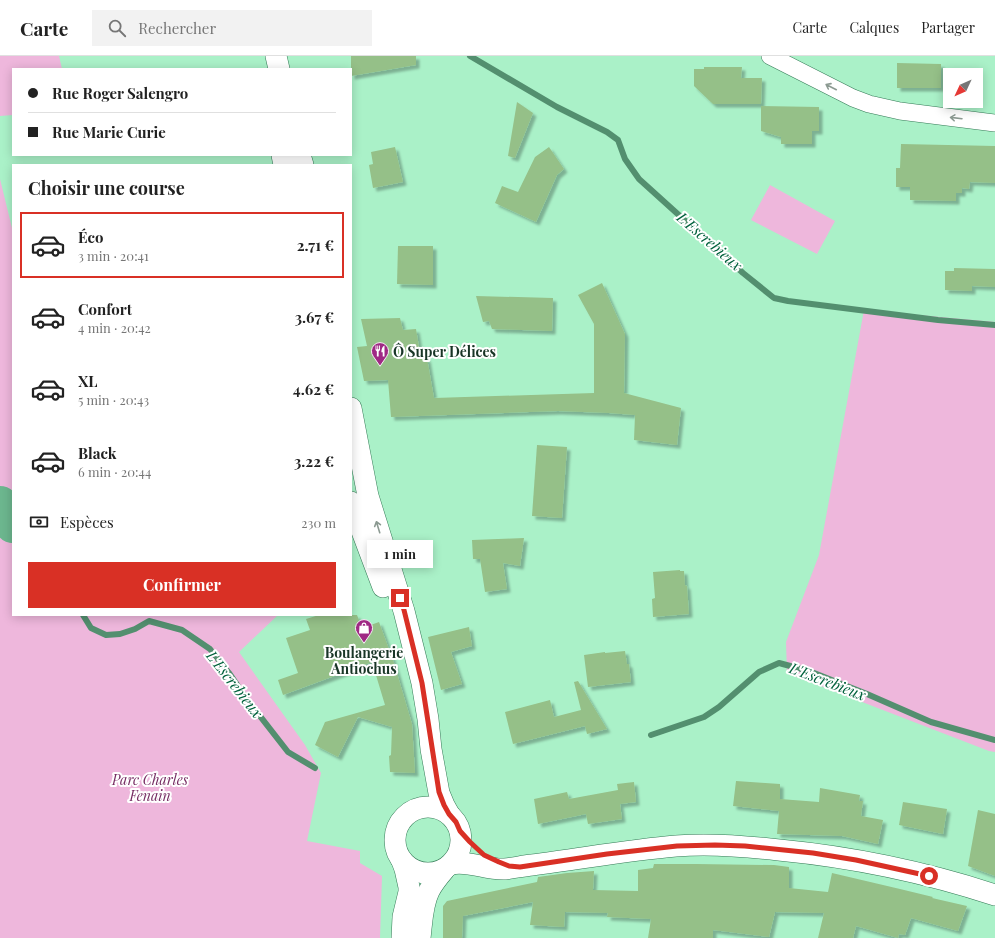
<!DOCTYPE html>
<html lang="fr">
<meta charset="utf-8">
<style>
:root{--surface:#fff;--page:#f2f2f2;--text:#222;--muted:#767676;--line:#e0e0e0;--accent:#d93025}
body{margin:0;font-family:"Playfair Display",serif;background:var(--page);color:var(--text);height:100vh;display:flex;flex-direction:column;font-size:15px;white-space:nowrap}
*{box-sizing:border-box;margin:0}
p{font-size:13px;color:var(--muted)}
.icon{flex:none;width:22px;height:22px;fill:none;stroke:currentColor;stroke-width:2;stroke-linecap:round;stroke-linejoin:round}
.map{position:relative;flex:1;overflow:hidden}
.details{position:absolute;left:12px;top:108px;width:340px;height:452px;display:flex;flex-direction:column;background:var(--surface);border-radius:0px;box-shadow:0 2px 10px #0003}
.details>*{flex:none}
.top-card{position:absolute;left:12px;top:12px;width:340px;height:88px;border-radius:0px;box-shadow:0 2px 10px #0003;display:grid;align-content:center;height:88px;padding:0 16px;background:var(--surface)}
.needle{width:26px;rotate:226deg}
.controls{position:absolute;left:943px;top:12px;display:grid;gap:8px}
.controls a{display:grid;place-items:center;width:40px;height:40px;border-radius:0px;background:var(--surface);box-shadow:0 2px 10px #0003;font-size:20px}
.end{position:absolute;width:18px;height:18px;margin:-9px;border:5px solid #d93025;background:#fff;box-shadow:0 0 0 2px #fff}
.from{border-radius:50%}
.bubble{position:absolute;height:28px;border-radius:0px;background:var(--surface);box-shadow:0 2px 10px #0003;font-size:13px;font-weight:700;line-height:28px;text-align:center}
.top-card b{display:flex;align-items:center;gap:14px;height:38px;font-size:15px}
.top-card b+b{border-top:1px solid var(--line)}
.top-card i{width:10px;height:10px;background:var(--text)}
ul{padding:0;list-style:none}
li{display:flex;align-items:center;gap:12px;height:66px;margin:0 8px 6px;padding:0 8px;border:2px solid transparent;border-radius:0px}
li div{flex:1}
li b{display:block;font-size:15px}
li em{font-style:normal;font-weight:700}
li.selected{border-color:var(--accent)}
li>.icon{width:36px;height:36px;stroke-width:1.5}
h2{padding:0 16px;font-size:18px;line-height:48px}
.pay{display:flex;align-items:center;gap:10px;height:44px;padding:0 16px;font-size:15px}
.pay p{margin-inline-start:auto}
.primary-button{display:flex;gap:8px;margin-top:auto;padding:8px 16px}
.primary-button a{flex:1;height:46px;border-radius:0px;background:var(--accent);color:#fff;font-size:16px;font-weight:700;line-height:46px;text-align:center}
header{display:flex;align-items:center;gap:24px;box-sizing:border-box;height:56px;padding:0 20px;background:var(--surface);border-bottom:1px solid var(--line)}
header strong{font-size:19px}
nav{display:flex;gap:22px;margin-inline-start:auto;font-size:14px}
.search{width:280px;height:36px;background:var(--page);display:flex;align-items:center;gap:10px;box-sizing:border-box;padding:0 14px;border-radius:0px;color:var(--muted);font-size:15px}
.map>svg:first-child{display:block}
.green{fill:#eeb7dc}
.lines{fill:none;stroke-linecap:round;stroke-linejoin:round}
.stream{stroke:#538f6f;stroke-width:6}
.river{stroke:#6cb68e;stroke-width:38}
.building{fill:#95c088;filter:url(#shadow)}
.minor-casing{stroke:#347a56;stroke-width:18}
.tertiary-casing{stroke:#347a56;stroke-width:22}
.minor{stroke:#fff;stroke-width:17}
.tertiary{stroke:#fff;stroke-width:21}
.oneway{stroke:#8c9a92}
.route{stroke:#d93025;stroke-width:5}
.labels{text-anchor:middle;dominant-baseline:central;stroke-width:4;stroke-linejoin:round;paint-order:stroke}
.poi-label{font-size:14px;font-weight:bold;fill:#183526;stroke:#fff;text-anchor:start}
.park-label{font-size:14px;font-style:italic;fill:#762c63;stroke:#fff}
.water-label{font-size:15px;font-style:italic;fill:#00613c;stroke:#fff}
</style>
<header>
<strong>Carte</strong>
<div class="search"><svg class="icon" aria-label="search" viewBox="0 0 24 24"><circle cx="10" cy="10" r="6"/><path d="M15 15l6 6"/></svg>Rechercher</div>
<nav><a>Carte</a><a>Calques</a><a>Partager</a></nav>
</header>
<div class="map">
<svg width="995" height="882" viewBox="0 0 995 882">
<defs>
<filter id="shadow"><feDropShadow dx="3.5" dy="3.5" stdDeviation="1" flood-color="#0004"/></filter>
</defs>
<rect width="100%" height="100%" fill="#aaf1c8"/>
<g class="green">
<polygon points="0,0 59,0 62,13 13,13 13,59 0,60"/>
<polygon points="0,123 13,176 13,559 278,559 239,596 305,689 321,717 307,785 360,795 360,807 382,820 380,882 0,882"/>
<polygon points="770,129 835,165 817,198 751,164"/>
<polygon points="864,254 995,266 995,696 989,695 787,617 786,586 819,499"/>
</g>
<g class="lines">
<g class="stream">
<polyline points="470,0 557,51 607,76 618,84 625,103 639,123 743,217 774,242 788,245 938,264 995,269"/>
<polyline points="83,559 91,572 106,579 120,578 135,573 149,565 182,574 210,593 229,617 246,642 288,696 315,712"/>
<polyline points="651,679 704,661 719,651 759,616 779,607 809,615 867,638 931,666 995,684"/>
</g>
<polyline class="river" points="0,449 13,468"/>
</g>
<g class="building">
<polygon points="351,0 416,0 416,9 351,20"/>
<polygon points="897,7 941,8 941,32 897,32"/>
<polygon points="704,11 742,11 741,22 762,22 761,48 713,48 694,30 694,13 704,13"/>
<polygon points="517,46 533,57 515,102 508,100"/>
<polygon points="761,50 819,51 819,75 812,75 812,88 781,88 781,81 761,75"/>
<polygon points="901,88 995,90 995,127 970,126 969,133 962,132 962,137 956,137 956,145 910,144 910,131 896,131 896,112 900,112"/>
<polygon points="395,91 403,126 373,132 369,109 373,108 371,96"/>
<polygon points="549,91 564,113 557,119 536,166 495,147 502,130 518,136 535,101"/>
<polygon points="398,190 433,190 433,229 397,228"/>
<polygon points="954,212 995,213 995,231 972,230 972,235 945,234 945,215 954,215"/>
<polygon points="602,227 625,278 624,337 681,352 677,389 634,384 635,359 609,357 558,355 391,361 388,324 364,325 357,291 367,290 361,263 400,262 403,274 416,273 421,303 427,302 434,342 594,337 594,268 578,239"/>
<polygon points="476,240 553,242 552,275 492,273 489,265 483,266"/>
<polygon points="537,389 567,391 562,462 532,460"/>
<polygon points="524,482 520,510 503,507 507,533 485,536 480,503 473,503 472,484"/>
<polygon points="680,514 680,515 684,515 685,529 687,530 689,558 653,561 652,543 655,542 653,516"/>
<polygon points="319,559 357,559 362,572 379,566 394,607 412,668 415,717 390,716 389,700 391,699 392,671 358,661 338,701 315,689 325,666 385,649 372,606 283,639 278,624 298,617 286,582 310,574 306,563"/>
<polygon points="469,571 472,590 451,596 462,628 441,634 428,581"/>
<polygon points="625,595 627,608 629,608 631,626 588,631 584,599 605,596 605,597"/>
<polygon points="578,625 607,673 587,678 585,670 513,688 505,656 550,644 554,661 581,654 574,626"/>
<polygon points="736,725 780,728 780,743 819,746 820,732 860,739 859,745 863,745 861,760 883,764 878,788 842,780 777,778 779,755 733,750"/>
<polygon points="634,726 636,746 620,748 622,763 588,768 586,758 538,768 534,743 567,736 569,743 618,734 617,728"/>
<polygon points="903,746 947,753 943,778 899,769"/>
<polygon points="978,754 995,758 995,820 968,810"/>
<polygon points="654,808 696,808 774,809 789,811 789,832 828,836 832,817 900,833 933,841 932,842 967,850 958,875 911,862 905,879 899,878 898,882 856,870 853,882 818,882 824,857 775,856 769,881 713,874 713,882 648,882 651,863 607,861 608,857 565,856 564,871 530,869 533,846 463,860 462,882 443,882 443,850 447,845 537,826 538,821 567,817 594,815 593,834 638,835 638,814 653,812"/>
</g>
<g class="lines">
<g class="minor-casing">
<polyline id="minor" points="770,0 853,42 869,48 900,55 995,67"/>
</g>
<g class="tertiary-casing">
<g id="tertiary">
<polyline points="276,0 279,13"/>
<polyline points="282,99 284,109"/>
<polyline points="300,99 303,109"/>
<polyline points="351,352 368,440 404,555 422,627 428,663 431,693 439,737 444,749 449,758"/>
<polyline points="351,446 383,531"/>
<circle cx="428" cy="784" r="33"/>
<path d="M 451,808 C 469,804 486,814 505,813 C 514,812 523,810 532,809 C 580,803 628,794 676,790 C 710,787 745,790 779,794 C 852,801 925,816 995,839"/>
<polyline points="402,882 403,861 409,836 409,831 405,813 402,805"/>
<path d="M 420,882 C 422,866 422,849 429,835 C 433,827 438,821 444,814"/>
</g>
</g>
<use href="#minor" class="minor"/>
<use href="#tertiary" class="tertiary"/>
</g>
<defs><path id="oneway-shaft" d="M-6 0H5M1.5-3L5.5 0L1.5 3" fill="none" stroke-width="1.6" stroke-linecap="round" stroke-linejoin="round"/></defs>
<g class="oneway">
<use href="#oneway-shaft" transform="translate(831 31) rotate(-153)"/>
<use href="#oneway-shaft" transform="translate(956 62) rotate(-173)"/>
<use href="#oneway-shaft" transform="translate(378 471) rotate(-107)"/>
</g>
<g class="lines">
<polyline class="route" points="400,542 404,554 422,627 439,736 444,749 449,758 456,766 460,775 470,786 484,799 499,806 509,810 520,811 607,798 677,790 715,789 745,790 813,797 856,804 929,820"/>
</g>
<defs>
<g id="restaurant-pin" transform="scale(0.9)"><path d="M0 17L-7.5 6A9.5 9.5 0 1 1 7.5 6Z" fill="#9f2984" stroke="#fff"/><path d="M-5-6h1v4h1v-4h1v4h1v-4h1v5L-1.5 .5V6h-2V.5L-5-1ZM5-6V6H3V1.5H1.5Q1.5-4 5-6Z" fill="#fff"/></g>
<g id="shop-pin" transform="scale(0.9)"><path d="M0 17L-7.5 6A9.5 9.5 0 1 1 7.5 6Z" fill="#9f2984" stroke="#fff"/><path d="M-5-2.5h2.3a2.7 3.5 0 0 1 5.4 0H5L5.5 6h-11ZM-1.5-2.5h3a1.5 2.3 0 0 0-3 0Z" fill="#fff"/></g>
</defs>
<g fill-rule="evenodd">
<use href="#restaurant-pin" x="380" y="295"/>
<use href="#shop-pin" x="364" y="572"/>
</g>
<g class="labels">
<g class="poi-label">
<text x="393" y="295">Ô Super Délices</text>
<text x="364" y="596" text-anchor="middle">Boulangerie<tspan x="364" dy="16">Antiochus</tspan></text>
</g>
<g class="park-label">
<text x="150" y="723">Parc Charles<tspan x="150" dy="16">Fenain</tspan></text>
</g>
<g class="water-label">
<text transform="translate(710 185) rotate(41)">L'Escrebieux</text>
<text transform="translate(828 625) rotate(21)">L'Escrebieux</text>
<text transform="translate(235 628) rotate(52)">L'Escrebieux</text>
</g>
</g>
</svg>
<div class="controls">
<a><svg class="needle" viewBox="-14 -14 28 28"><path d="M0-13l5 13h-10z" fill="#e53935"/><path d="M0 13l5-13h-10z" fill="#767676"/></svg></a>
</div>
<i class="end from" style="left:929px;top:820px"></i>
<i class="end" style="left:400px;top:542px"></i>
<div class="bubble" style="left:367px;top:484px;width:66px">1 min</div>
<div class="top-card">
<b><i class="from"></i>Rue Roger Salengro</b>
<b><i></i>Rue Marie Curie</b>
</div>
<section class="details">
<h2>Choisir une course</h2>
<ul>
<li class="selected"><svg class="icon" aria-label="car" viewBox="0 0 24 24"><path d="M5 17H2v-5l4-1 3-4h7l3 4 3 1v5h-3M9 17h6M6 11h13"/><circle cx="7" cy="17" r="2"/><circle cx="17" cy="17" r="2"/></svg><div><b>Éco</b><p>3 min · 20:41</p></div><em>2.71 €</em></li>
<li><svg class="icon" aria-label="car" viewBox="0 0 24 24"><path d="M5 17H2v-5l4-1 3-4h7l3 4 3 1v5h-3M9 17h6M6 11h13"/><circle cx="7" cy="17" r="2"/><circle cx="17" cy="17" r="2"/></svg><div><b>Confort</b><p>4 min · 20:42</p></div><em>3.67 €</em></li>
<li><svg class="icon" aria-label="car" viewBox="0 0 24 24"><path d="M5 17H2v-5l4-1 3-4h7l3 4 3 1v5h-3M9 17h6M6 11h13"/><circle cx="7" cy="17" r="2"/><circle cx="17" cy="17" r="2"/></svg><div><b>XL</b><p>5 min · 20:43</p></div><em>4.62 €</em></li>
<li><svg class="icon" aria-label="car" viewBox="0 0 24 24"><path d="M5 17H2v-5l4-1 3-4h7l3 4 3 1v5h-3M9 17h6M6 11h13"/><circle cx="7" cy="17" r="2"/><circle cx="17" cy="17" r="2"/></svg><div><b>Black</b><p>6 min · 20:44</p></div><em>3.22 €</em></li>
</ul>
<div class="pay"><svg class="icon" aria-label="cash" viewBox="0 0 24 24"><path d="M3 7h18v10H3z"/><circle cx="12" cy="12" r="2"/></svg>Espèces<p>230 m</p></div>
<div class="primary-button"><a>Confirmer</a></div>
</section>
</div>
